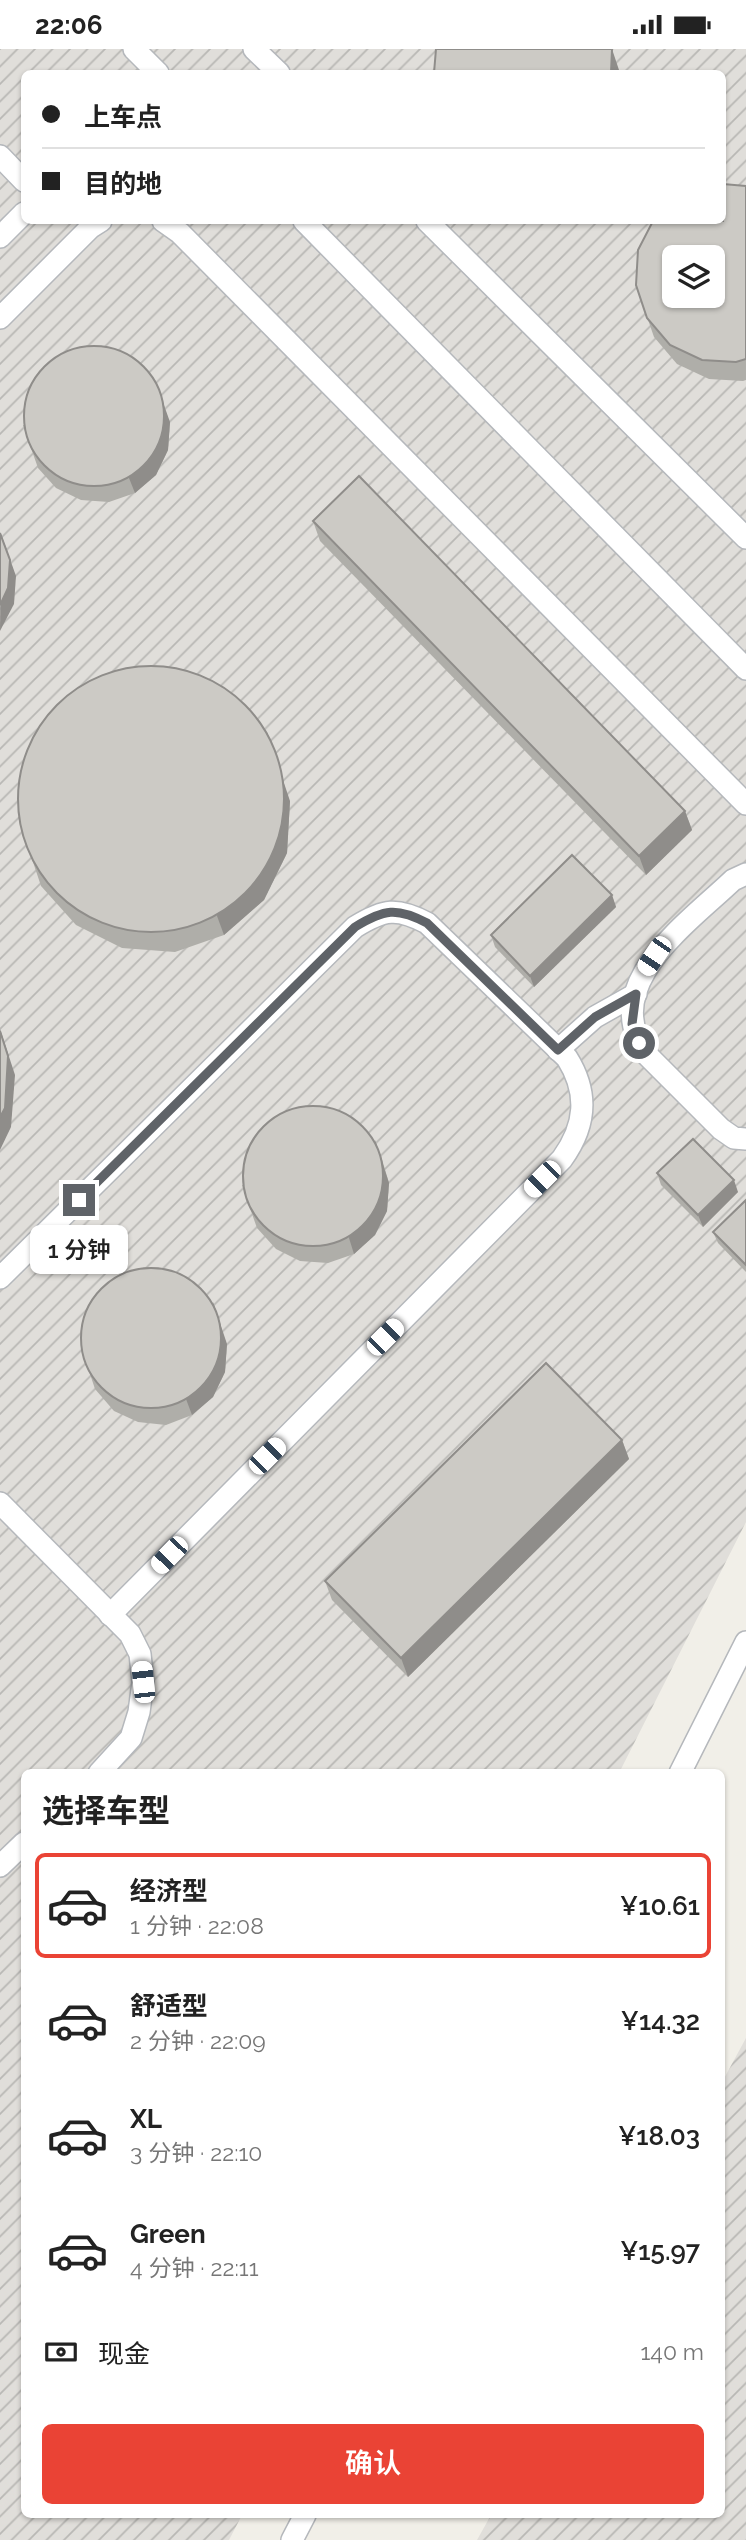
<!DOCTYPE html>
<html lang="zh">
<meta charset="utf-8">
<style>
:root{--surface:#fff;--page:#f2f2f2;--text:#222;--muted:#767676;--line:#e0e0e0;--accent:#ea4335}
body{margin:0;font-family:Raleway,"Noto Sans SC",sans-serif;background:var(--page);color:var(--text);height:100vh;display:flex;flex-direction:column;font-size:26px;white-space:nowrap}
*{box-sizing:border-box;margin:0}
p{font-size:23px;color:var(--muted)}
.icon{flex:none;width:38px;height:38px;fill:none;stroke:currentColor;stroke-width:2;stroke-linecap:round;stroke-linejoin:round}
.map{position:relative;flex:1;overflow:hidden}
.drawer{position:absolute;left:21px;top:1720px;width:704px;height:749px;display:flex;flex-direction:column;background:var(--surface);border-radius:10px;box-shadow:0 2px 5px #0004}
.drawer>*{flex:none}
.guide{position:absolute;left:21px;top:21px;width:705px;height:154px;border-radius:10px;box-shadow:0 2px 5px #0004;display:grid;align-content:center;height:154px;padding:0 21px;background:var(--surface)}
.controls{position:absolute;left:662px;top:196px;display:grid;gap:14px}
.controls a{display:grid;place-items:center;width:63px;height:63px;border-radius:10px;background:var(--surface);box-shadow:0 2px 5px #0004;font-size:35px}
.end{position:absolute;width:32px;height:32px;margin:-16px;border:9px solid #5f6368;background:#fff;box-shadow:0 0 0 4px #fff}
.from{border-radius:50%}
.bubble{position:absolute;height:49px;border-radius:10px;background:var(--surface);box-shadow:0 2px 5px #0004;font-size:23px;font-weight:600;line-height:49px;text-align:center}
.car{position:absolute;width:21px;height:42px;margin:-21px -10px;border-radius:9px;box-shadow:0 0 5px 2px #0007;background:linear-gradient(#fff 24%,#345 0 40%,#fff 0 76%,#345 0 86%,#fff 0)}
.guide b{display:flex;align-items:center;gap:24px;height:66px;font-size:26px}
.guide b+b{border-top:2px solid var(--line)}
.guide i{width:18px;height:18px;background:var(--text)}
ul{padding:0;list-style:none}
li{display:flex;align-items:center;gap:21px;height:105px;margin:0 14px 10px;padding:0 7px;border:4px solid transparent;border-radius:10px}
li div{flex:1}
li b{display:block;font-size:26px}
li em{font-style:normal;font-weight:600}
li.on{border-color:var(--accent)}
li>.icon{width:63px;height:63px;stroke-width:1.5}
h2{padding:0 21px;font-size:32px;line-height:84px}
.pay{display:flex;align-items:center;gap:18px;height:77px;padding:0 21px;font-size:26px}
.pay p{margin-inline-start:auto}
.action{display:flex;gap:14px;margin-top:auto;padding:14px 21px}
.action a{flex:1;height:80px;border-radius:10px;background:var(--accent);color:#fff;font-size:28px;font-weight:600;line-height:80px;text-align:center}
.status{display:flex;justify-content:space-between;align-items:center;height:49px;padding:0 35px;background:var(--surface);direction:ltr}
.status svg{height:19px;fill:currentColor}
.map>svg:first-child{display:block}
.industrial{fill:url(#industrial-furrows);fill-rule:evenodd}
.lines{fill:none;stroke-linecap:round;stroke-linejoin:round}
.service-casing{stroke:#b5b8bc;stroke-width:24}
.service{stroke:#fff;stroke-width:21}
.wall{fill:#afaea9}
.shaded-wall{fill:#8f8d8a}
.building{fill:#cccac5;stroke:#8f8d8a;stroke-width:2;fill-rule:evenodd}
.route{stroke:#5f6368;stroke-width:9}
</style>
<div class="status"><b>22:06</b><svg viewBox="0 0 49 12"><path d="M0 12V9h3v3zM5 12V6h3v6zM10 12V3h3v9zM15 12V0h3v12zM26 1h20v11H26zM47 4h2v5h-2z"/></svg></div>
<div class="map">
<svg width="746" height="2491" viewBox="0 0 746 2491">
<defs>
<pattern id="industrial-furrows" width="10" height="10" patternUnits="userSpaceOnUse" patternTransform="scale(1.75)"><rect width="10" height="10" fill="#e0deda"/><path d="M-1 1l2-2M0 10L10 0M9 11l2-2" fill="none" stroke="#b9b8b5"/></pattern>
</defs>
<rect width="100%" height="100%" fill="#f1efe8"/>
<g class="industrial">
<path d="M 0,0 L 746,0 L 746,1473 L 619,1724 L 24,1724 L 24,2466 L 242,2466 L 229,2491 L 0,2491 ZM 24,24 L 723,24 L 723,172 L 24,172 ZM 674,208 L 712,208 L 712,247 L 674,247 Z"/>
<polygon points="746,1989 746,2491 477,2491 491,2466 721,2466 721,2035"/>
</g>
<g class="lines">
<g class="service-casing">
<g id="service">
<polyline points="134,0 158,24"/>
<polyline points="254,0 279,24"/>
<polyline points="0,107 24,132"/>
<polyline points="163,172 180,184 746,755"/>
<polyline points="304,172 746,620"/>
<polyline points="427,172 746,489"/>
<polyline points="0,188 24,164"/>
<polyline points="0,269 90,179 101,172"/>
<path d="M 746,825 L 733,831 C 687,875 596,937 648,1007 L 721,1080 L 734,1089 L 746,1090"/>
<polyline points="558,1001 595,968 636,945"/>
<path d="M 0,1229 L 355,878 C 384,860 397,858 427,874 L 567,1009 C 589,1044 586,1077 562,1110 L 110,1566"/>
<polyline points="0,1454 130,1585 140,1605 143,1633 139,1663 131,1689 99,1724"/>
<polyline points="680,1724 746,1593"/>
<polyline points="0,1817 24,1794"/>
<polyline points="292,2491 305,2466"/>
</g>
</g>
<use href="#service" class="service"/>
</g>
<g class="wall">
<polygon points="746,137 746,331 743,332 709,330 677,315 654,288 636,236"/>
<polygon points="170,373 168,401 156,426 135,444 109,453 81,451 56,439 38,419 23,376"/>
<polygon points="313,472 685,762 692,781 646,826 320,492"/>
<polygon points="290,752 287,804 264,851 224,886 175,903 122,899 76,876 41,837 18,768"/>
<polygon points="612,846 616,858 534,938 495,898 491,886"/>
<polygon points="381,1107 389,1134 387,1162 375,1186 354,1205 328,1214 300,1212 276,1200 257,1179 242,1136"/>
<polygon points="657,1124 738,1143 703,1178 661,1136"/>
<polygon points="746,1151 746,1223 718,1194 713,1183"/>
<polygon points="227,1295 225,1323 213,1348 192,1366 166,1376 138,1373 114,1362 95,1340 81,1298"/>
<polygon points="622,1391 629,1410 408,1628 332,1551 325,1532"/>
</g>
<g class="shaded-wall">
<polygon points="612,0 619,21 619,24 611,24"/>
<polygon points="155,331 170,373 168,401 156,426 135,444 129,429"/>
<polygon points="1,485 16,527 14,555 0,582"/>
<polygon points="267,683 290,752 287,804 264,851 224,886 217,867"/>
<polygon points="685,762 692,781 646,826 639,807"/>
<polygon points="612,846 616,858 534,938 530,927"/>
<polygon points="0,980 15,1026 11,1078 0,1101"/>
<polygon points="375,1091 389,1134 387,1162 375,1186 354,1205 349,1189"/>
<polygon points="734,1131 738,1143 703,1178 698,1166"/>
<polygon points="213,1253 227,1295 225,1323 213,1348 192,1366 186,1350"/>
<polygon points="622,1391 629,1410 408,1628 401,1609"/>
</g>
<g class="building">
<polygon points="436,0 612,0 611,24 434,24"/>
<path d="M 723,135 L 746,137 L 746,310 L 736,313 L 702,311 L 670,296 L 647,269 L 636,236 L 638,201 L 653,172 L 723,172 ZM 674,208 L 712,208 L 712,247 L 674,247 Z"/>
<circle cx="94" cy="367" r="70"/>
<polygon points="359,427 685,762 639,807 313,472"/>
<polygon points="0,484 10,511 8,539 0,556"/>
<circle cx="151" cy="750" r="133"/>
<polygon points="572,806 612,846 530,927 491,886"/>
<polygon points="0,982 8,1007 5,1059 0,1068"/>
<circle cx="313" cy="1127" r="70"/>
<polygon points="693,1090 734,1131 698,1166 657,1124"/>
<polygon points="746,1151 746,1216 713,1183"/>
<circle cx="151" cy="1289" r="70"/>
<polygon points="546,1314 622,1391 401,1609 325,1532"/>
</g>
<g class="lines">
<path class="route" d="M 79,1151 L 355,878 C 384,860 397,858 427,874 L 558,1001 L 595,968 L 636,945 L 632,975 L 639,994"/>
</g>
</svg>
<div class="controls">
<a><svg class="icon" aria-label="layers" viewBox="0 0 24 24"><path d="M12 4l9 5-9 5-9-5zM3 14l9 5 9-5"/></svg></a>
</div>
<i class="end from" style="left:639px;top:994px"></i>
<i class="end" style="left:79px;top:1151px"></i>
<div class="bubble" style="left:30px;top:1176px;width:98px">1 分钟</div>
<i class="car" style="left:654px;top:907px;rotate:214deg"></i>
<i class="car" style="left:542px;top:1130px;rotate:225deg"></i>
<i class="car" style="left:385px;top:1288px;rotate:45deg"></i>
<i class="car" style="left:267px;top:1407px;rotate:45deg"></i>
<i class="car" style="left:169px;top:1506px;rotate:224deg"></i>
<i class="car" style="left:143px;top:1633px;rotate:354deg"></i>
<div class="guide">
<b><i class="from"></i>上车点</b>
<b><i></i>目的地</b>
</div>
<section class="drawer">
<h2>选择车型</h2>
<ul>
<li class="on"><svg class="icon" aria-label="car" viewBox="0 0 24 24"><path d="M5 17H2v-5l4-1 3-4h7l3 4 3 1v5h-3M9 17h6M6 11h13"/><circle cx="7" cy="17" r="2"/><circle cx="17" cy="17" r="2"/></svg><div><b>经济型</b><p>1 分钟 · 22:08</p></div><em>¥10.61</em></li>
<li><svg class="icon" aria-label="car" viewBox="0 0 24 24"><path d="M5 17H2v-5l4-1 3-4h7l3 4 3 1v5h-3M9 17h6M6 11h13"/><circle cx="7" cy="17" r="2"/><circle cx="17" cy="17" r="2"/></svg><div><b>舒适型</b><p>2 分钟 · 22:09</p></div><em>¥14.32</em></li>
<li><svg class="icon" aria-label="car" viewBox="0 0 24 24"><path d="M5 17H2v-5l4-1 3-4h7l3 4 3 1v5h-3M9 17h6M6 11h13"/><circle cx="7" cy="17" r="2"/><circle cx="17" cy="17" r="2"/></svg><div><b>XL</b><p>3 分钟 · 22:10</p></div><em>¥18.03</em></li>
<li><svg class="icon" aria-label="car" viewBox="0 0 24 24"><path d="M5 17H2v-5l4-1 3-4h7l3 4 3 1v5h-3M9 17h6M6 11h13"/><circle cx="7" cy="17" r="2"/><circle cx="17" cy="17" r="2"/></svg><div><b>Green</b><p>4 分钟 · 22:11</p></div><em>¥15.97</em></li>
</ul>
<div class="pay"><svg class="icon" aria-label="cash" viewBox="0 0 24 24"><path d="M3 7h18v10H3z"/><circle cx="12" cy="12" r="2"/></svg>现金<p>140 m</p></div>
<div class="action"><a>确认</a></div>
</section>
</div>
